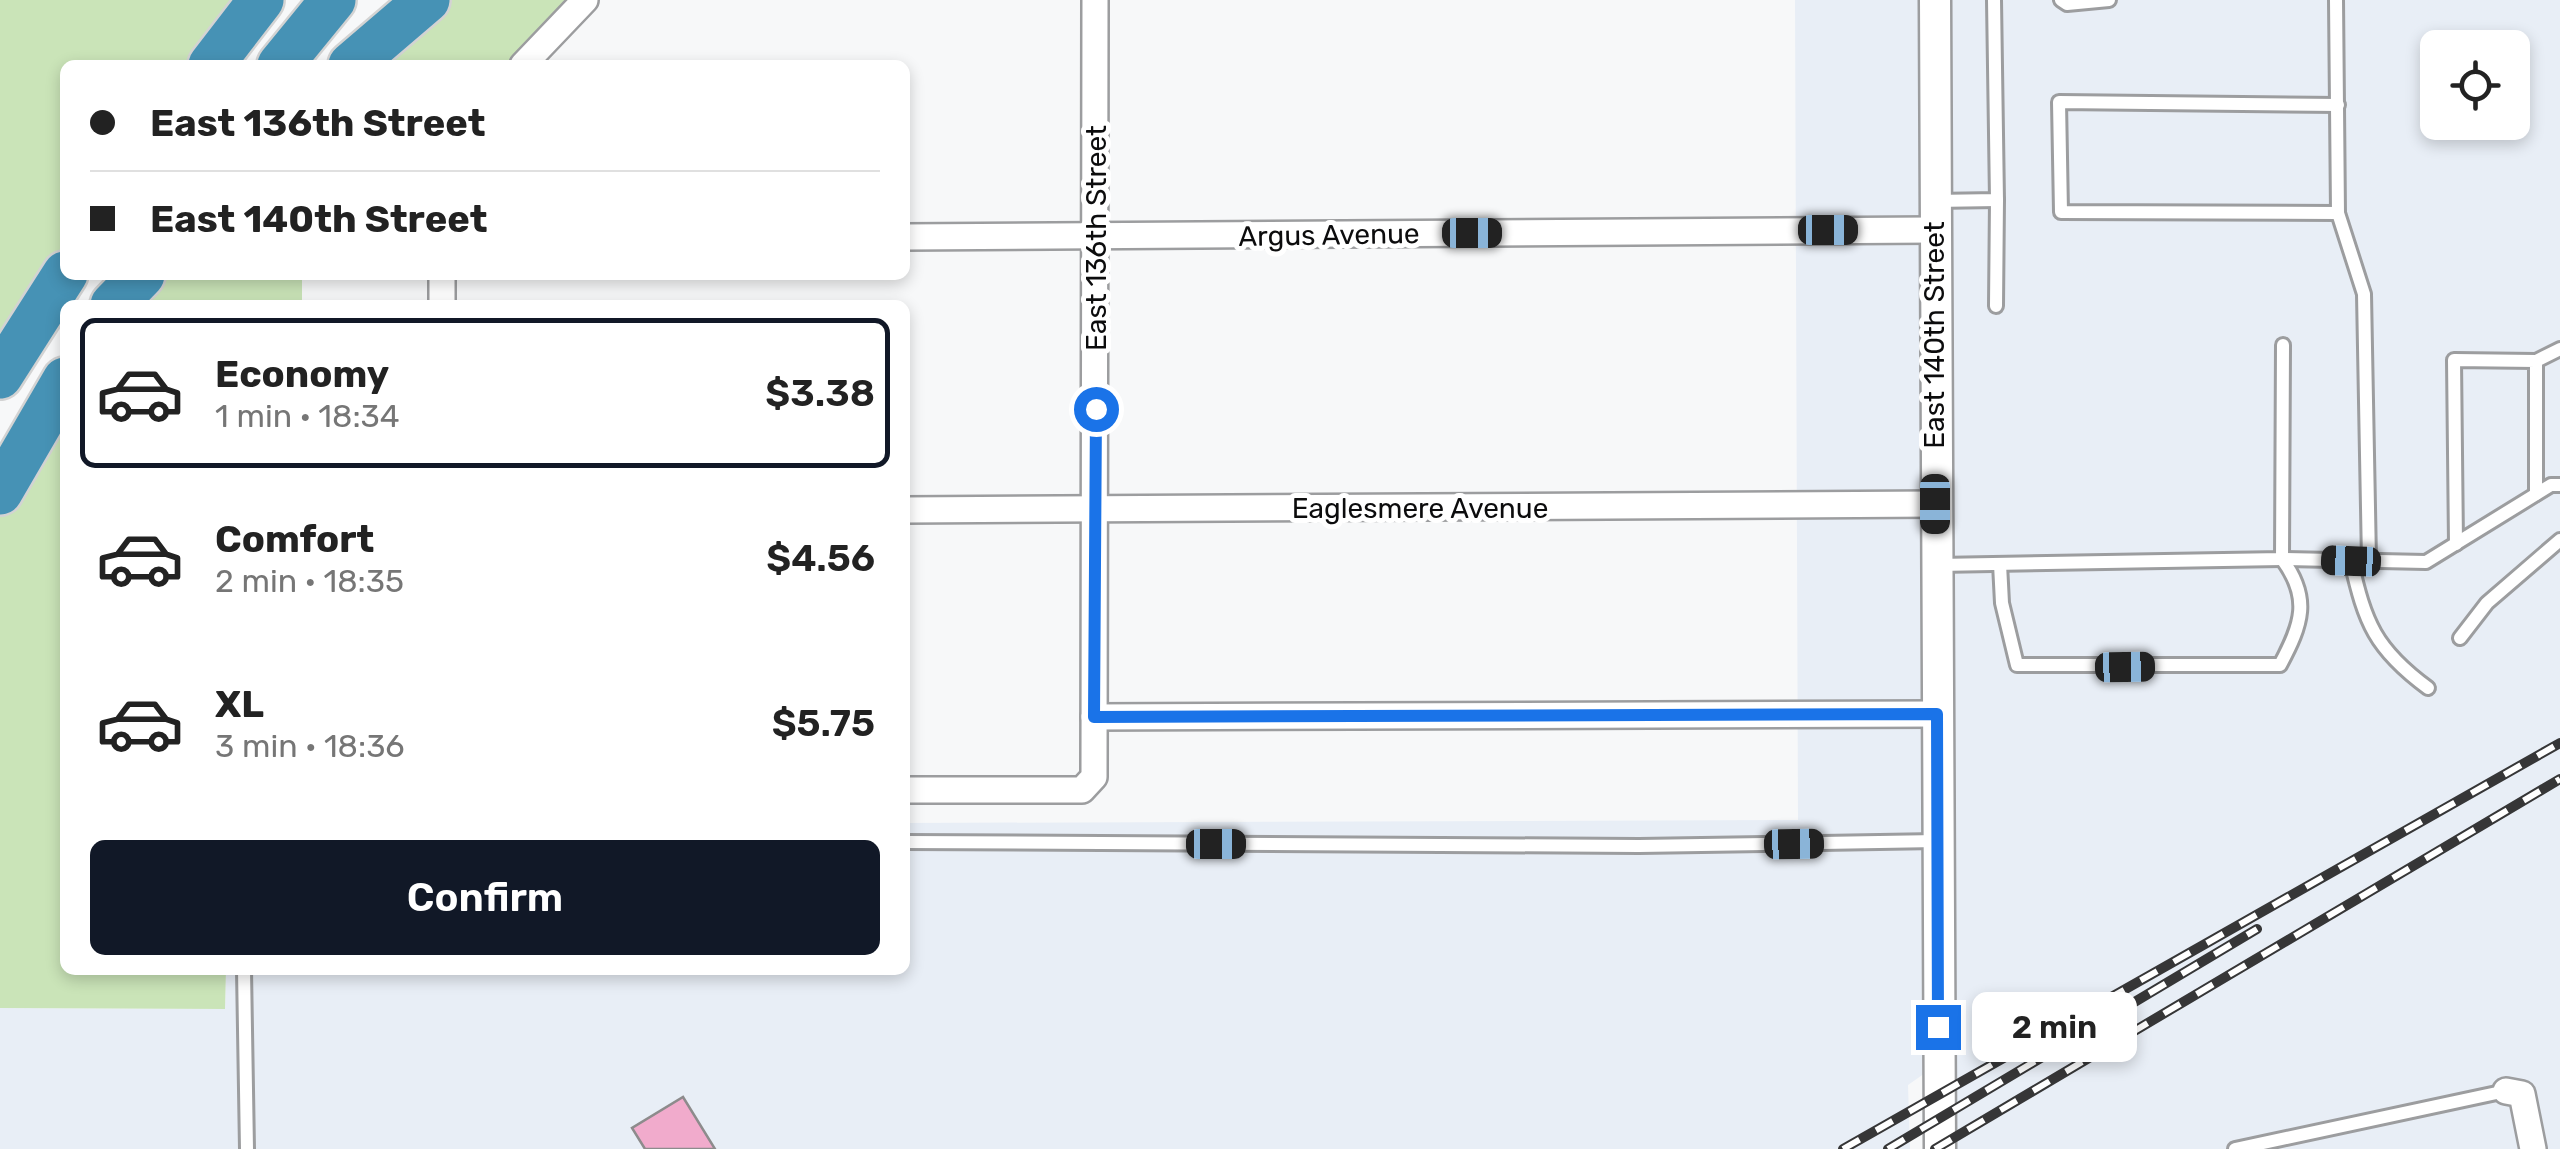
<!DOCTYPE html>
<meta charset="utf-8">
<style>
:root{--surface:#fff;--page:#f6f6f6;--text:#222;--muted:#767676;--line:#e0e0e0;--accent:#111827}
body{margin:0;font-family:Rubik,sans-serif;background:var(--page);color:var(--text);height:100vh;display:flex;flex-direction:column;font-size:38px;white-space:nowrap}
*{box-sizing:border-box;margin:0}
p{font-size:32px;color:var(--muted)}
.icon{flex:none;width:55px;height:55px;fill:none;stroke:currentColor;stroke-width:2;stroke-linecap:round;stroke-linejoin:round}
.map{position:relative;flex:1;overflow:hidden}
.side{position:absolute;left:60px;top:300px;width:850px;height:675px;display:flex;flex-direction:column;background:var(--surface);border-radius:15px;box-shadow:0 5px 15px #0003}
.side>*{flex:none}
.hud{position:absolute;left:60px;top:60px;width:850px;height:220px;border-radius:15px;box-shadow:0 5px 15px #0003;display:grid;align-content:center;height:220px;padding:0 30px;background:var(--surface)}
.tools{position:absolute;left:2420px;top:30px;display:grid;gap:20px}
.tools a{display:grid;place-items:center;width:110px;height:110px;border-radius:15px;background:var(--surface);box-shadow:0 5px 15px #0003;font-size:50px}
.end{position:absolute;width:45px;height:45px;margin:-22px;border:12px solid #1a73e8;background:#fff;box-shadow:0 0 0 5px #fff}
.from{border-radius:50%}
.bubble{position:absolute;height:70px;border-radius:15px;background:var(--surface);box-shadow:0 5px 15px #0003;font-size:32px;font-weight:600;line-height:70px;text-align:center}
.car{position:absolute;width:30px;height:60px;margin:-30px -15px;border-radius:12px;box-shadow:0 0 8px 2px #0007;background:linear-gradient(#222 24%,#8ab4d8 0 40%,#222 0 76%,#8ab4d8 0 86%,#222 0)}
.hud b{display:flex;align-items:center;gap:35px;height:95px;font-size:38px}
.hud b+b{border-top:2px solid var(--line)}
.hud i{width:25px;height:25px;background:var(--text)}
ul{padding:18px 0 0;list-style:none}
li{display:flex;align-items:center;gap:30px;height:150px;margin:0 20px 15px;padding:0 10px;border:5px solid transparent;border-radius:15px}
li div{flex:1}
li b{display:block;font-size:38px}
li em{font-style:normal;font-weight:600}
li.current{border-color:var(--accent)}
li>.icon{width:90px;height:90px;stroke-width:1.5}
.button{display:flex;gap:20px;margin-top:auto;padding:20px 30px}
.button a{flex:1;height:115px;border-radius:15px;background:var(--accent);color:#fff;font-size:40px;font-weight:600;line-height:115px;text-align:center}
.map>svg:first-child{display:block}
.built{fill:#e8eef6;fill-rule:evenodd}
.green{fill:#cae4b8}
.building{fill:#f1abcc;stroke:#8d8b8c;stroke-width:2.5}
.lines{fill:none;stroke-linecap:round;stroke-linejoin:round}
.service-casing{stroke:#9c9d9f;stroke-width:18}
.minor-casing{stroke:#9c9d9f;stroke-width:30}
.tertiary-casing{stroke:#9c9d9f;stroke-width:35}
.motorway-casing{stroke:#d3d3d3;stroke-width:50}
.service{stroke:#fff;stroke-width:12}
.minor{stroke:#fff;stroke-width:25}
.tertiary{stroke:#fff;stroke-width:30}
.motorway{stroke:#4692b5;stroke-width:45}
.rail-casing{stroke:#363637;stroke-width:10}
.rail{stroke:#fff;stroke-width:6;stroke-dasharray:19;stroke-linecap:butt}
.route{stroke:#1a73e8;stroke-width:12}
.labels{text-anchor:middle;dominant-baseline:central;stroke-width:10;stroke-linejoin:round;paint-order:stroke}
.street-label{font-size:28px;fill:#0c0c0d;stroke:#fff}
</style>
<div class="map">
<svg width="2560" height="1149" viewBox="0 0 2560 1149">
<rect width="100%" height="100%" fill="#f7f8f9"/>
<g class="built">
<polygon points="1795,0 1934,0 1938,1064 1908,1085 1910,1149 0,1149 0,1008 225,1009 226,970 905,970 905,823 1798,820"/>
<path d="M 1938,0 L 2560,0 L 2560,1149 L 1955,1149 ZM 2438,48 L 2512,48 L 2512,122 L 2438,122 Z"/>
</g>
<g class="green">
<polygon points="0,0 261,0 211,65 65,65 65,274 0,376"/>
<polygon points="427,0 585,0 523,65 351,65"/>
<polygon points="142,275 302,275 302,305 113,305"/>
<polygon points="65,380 65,970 226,970 225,1009 0,1008 0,492"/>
</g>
<polygon class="building" points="683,1097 715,1149 645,1149 632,1128"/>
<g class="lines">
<g class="service-casing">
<g id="service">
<polyline points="2061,0 2067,4 2109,0"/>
<polyline points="2336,0 2338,213 2364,294 2369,561"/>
<polyline points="2338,105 2059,102 2061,212 2338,213"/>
<polyline points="1934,201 1997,200 1994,0"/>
<polyline points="1996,306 1997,200"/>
<polyline points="2536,361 2560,349"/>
<polyline points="2456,544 2454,360 2536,361 2536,494"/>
<polyline points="2282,559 2426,562 2551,485 2560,485"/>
<path d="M 2351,561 C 2365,623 2375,649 2428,688"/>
<path d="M 2000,564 L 2002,603 L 2017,665 L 2280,665 C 2302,624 2311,598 2282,559"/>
<polyline points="1938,565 2282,559 2283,345"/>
<polyline points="2460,638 2487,603 2560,540"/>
<polyline points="905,842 1639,846 1937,841"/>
<polyline points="244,970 247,1149"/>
<polyline points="2235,1149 2506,1091"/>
</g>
</g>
<g class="minor-casing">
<g id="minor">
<polyline points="523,65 585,0"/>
<polyline points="905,237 1933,230"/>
<polyline points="442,305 442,275"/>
<polyline points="905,510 1935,504"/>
<polyline points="1094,717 1937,714"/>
<polyline points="905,790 1082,790 1094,777 1095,0"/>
<polyline points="2506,1091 2522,1094 2533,1149"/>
</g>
</g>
<g class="tertiary-casing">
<polyline id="tertiary" points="1935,0 1940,1149"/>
</g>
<g class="motorway-casing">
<g id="motorway">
<polyline points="211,65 261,0"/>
<polyline points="280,65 333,0"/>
<polyline points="351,65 427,0"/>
<polyline points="113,305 142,275"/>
<polyline points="0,376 65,274"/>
<polyline points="0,492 65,380"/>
</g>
</g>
<use href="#service" class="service"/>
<use href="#minor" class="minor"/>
<use href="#tertiary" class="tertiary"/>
<use href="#motorway" class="motorway"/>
<g class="rail-casing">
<g id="rail">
<polyline points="1843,1149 2560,743"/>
<polyline points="1888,1149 2257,929"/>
<polyline points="1935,1149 2560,779"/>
</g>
</g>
<use href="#rail" class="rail"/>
</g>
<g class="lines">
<polyline class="route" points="1096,409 1094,717 1937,714 1938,1027"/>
</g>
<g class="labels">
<g class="street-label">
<text transform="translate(1329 235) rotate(-1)">Argus Avenue</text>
<text transform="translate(1096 238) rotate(-90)">East 136th Street</text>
<text transform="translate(1934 335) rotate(-90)">East 140th Street</text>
<text x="1420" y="508">Eaglesmere Avenue</text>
</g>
</g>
</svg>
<div class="tools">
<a><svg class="icon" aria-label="locate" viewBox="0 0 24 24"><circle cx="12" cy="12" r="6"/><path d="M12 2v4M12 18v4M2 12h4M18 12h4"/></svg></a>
</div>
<i class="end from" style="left:1096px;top:409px"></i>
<i class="end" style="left:1938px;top:1027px"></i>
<div class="bubble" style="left:1972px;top:992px;width:165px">2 min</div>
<i class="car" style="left:1828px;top:230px;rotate:90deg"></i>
<i class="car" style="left:1472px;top:233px;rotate:90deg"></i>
<i class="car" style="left:1935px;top:504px;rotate:180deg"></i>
<i class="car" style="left:2351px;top:561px;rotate:272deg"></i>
<i class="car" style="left:2125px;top:667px;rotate:89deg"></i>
<i class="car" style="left:1216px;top:844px;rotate:90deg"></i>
<i class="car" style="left:1794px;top:844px;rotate:89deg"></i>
<div class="hud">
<b><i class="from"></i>East 136th Street</b>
<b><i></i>East 140th Street</b>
</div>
<section class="side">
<ul>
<li class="current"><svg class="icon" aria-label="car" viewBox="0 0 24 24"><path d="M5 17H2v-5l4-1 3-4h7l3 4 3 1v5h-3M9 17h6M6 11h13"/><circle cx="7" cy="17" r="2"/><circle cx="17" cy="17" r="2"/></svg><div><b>Economy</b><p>1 min · 18:34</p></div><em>$3.38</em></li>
<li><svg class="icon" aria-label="car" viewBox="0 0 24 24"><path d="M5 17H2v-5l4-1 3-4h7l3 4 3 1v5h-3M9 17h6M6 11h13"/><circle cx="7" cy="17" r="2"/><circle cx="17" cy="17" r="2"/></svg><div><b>Comfort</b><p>2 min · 18:35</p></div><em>$4.56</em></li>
<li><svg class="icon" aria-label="car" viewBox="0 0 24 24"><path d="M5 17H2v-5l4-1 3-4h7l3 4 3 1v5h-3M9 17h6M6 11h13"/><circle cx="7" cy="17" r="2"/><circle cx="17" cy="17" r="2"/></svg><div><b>XL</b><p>3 min · 18:36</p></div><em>$5.75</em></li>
</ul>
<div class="button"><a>Confirm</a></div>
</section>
</div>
